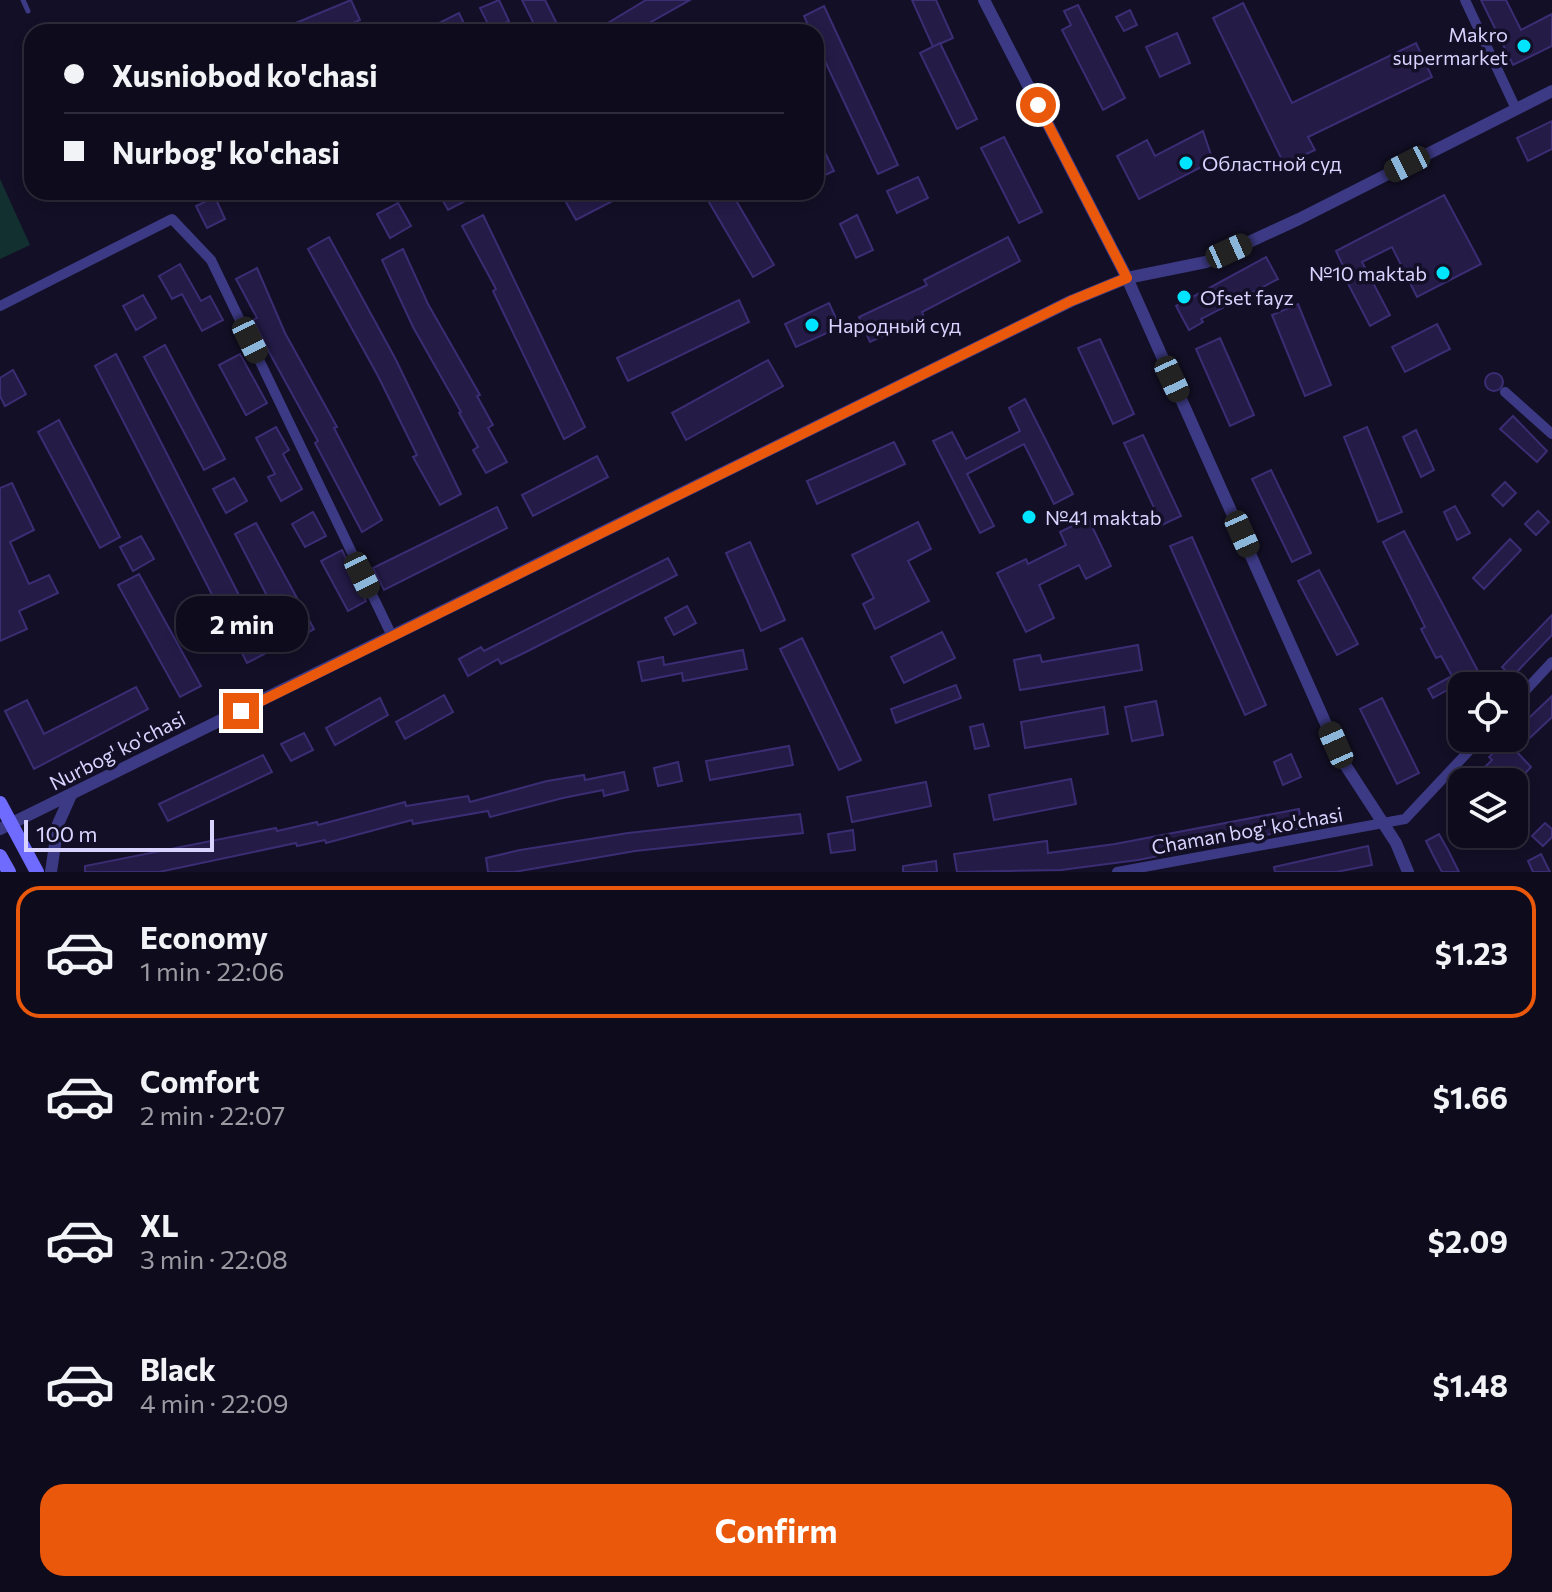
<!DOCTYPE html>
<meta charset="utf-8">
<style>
:root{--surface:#0e0b1c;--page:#1c1929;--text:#f1f3f6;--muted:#9b9ba3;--line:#2e2b3b;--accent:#ea580c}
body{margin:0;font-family:Commissioner,sans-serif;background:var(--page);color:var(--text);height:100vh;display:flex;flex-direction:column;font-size:30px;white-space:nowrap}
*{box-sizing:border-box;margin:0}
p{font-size:26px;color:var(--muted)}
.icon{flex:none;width:44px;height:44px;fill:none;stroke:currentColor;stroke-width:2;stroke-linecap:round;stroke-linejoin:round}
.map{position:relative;height:872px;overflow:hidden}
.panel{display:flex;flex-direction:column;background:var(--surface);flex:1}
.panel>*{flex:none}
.top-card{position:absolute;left:24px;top:24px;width:800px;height:176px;border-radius:24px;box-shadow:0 4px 12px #0003,0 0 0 2px var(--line);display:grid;align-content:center;height:176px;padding:0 40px;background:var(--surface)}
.fabs{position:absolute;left:1448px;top:672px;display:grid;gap:16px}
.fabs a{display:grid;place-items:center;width:80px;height:80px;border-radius:16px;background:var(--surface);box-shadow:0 4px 12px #0003,0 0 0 2px var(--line);font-size:40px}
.scale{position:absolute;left:24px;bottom:20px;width:190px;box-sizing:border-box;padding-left:8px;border:4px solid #d9d4ff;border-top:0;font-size:22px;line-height:28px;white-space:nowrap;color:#d9d4ff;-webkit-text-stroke:6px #130f26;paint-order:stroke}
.end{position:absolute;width:36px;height:36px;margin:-18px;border:10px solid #ea580c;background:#fff;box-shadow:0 0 0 4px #fff}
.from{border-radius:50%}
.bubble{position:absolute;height:56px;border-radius:24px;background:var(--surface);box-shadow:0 4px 12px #0003,0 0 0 2px var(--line);font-size:26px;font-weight:700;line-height:56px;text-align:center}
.car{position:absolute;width:24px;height:48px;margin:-24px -12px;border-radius:10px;box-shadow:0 0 6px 2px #0007;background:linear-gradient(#222 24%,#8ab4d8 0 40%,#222 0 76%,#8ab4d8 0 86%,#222 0)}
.top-card b{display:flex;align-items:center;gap:28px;height:76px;font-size:30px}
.top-card b+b{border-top:2px solid var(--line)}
.top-card i{width:20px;height:20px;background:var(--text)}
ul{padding:14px 0 0;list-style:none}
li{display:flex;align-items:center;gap:24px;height:132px;margin:0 16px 12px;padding:0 24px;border:4px solid transparent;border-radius:24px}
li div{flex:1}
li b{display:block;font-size:30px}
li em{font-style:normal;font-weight:700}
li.on{border-color:var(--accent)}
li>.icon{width:72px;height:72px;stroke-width:1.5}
.action{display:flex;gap:16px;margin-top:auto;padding:16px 40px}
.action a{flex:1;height:92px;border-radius:24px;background:var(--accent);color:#fff;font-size:32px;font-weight:700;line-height:92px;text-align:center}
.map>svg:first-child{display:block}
.green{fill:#12302f}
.building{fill:#241b47;stroke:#3b2d73;stroke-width:2}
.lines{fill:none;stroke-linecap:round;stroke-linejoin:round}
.service{stroke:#3d3a85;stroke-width:5}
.minor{stroke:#3d3a85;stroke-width:10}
.tertiary{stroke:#3d3a85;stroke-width:12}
.secondary{stroke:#6f6bff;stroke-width:14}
.route{stroke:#ea580c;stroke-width:10}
.poi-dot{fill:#00e5ff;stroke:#130f26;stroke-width:3}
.labels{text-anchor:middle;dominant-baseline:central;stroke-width:7;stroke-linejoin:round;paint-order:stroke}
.poi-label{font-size:20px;fill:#d9d4ff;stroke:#130f26;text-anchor:start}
.street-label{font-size:20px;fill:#d9d4ff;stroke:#130f26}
</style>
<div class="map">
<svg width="1552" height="872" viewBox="0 0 1552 872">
<rect width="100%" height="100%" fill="#130f26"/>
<polygon class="green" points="0,179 30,245 0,259"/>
<g class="building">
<polygon points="351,0 360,20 332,32 274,32"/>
<polygon points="499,0 509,21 491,30 480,8"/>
<polygon points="522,0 545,0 558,26 538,32"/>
<polygon points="646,0 690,0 633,32 593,32"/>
<polygon points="912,0 936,0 953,38 933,47"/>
<polygon points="1481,0 1506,0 1521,30 1552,14 1552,46 1513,65"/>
<polygon points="1243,3 1292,103 1416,43 1432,77 1308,137 1315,150 1284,164 1213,18"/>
<polygon points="1078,5 1125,98 1103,110 1062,30 1071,25 1064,11"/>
<polygon points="824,6 898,165 878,174 816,42 816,32 811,32 804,16"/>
<polygon points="1130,10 1137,25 1124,31 1116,17"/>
<polygon points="459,13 468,32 441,32 437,24"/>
<polygon points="1177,33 1190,63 1160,77 1146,47"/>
<polygon points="940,43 977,119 957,129 920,53"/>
<polygon points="1552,121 1552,149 1528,161 1517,138"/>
<polygon points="1203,131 1213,161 1139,199 1117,156 1147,140 1155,156"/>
<polygon points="816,134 834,171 816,179"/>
<polygon points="1004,137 1042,212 1019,223 981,148"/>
<polygon points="918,177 928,198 897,213 887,191"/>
<polygon points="438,192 465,192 469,199 448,210"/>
<polygon points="572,192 630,192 576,220 563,197"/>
<polygon points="703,192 731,192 774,265 753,277"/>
<polygon points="1444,195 1481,264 1417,297 1392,247 1362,262 1390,315 1370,326 1343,274 1346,272 1336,251"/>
<polygon points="215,197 225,219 207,228 196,206"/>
<polygon points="398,203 411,226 390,238 377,214"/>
<polygon points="483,215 585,427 564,439 493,291 496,289 462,226"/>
<polygon points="857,215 873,250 856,258 840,224"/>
<polygon points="329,237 395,358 461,494 440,505 413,457 417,455 378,376 308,249"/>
<polygon points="1008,237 1020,261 922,312 924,317 870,342 859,317 927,285 924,280"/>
<polygon points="403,249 428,304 480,395 477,396 493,425 488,428 507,462 486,473 473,450 478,447 459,413 461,412 413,327 382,260"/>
<polygon points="1266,257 1278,279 1201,319 1203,322 1189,330 1176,306"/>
<polygon points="180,264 201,301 210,296 223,320 202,331 182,294 172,299 159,276"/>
<polygon points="257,268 285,333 337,427 334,428 382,520 362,532 315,443 318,441 269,352 253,320 257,318 236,279"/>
<polygon points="143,295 156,318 136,330 123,306"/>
<polygon points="739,300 749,322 628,381 617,358"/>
<polygon points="829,303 840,327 796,347 785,324"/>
<polygon points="1298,304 1331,385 1305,396 1272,315"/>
<polygon points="1437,324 1450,349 1405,372 1392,347"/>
<polygon points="1220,338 1254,415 1230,426 1196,349"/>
<polygon points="1100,339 1134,414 1113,424 1078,348"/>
<polygon points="165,345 225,459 204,470 144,357"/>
<polygon points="116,354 268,652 247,663 95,366"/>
<polygon points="240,354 267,403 246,415 219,365"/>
<polygon points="768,360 783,386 686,440 672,413"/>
<polygon points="13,370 26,394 5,406 0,396 0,378"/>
<circle cx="1494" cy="382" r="9"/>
<polygon points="1025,399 1073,494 1054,504 1024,444 967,474 994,526 980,533 933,441 952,432 966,459 1020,431 1009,408"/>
<polygon points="1513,416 1547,451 1537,462 1500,429"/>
<polygon points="59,420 120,537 100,548 38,432"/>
<polygon points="276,427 289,450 283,454 302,489 281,501 268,477 275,474 256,438"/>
<polygon points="1367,427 1402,512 1378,522 1344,437"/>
<polygon points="1416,430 1434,470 1421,477 1403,437"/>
<polygon points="1143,435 1181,516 1162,525 1124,443"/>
<polygon points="894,442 905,464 817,504 807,481"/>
<polygon points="597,456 608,477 533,516 522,495"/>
<polygon points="1271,470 1311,553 1292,562 1252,479"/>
<polygon points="234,478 247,501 226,513 213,489"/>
<polygon points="1505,482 1516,493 1503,506 1492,495"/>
<polygon points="12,483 34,530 10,542 29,584 49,575 58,593 19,611 27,629 0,641 0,488"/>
<polygon points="1455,506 1470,533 1457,540 1444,512"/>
<polygon points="497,507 507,528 384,590 373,568"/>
<polygon points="1538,511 1549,522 1536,535 1525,524"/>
<polygon points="313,512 326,536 305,547 292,524"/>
<polygon points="1088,518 1111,566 1086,579 1079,565 1039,585 1054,618 1026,632 997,573 1026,559 1028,564 1066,545 1060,532"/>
<polygon points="918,522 931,549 908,561 929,601 875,629 863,604 874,598 852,555"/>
<polygon points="256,523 314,629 291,642 235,534"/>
<polygon points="1404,531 1479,673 1474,675 1481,686 1462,686 1462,704 1451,688 1433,698 1428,689 1452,676 1441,656 1436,658 1421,629 1425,627 1383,542"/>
<polygon points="141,536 154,559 133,571 120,547"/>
<polygon points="1192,537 1266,705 1245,715 1170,546"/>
<polygon points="1510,539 1521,550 1484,589 1473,578"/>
<polygon points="750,542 785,620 761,631 726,553"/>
<polygon points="342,550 366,601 348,611 321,561"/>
<polygon points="668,558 677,575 526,652 501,664 498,659 468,676 459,659 481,647 484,651"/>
<polygon points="1319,570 1358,644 1337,655 1298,581"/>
<polygon points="139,574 201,686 180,697 118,585"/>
<polygon points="687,606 696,623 674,635 665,618"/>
<polygon points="1552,615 1552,635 1512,677 1502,667"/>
<polygon points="942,632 955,658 904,683 891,657"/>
<polygon points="802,638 861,760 839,770 780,649"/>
<polygon points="1138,645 1142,670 1020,690 1014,660 1040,655 1042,662"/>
<polygon points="743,650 747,669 683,681 682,673 642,681 638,662 663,657 664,665"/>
<polygon points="956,685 961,698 896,723 891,709"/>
<polygon points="136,687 148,709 34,769 5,711 27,700 44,734"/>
<polygon points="444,695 453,712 405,739 396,722"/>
<polygon points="1552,696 1552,717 1516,751 1531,767 1515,784 1502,771 1491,782 1470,782 1492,760 1489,757 1508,738 1514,738 1514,732"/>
<polygon points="380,698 388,715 335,745 326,728"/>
<polygon points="1382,698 1419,773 1397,784 1360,709"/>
<polygon points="1156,701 1163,735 1132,741 1125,707"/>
<polygon points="1104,707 1108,734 1025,748 1021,722"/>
<polygon points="983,724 989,746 975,749 970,727"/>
<polygon points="304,733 313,750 291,761 281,744"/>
<polygon points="789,746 793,765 710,780 706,761"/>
<polygon points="1291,754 1301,777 1283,785 1274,762"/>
<polygon points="263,755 272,772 168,821 159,804"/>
<polygon points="678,762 682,781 658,786 654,768"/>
<polygon points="624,772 628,790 604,796 603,790 563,798 490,817 488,811 413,824 412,820 326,843 325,840 297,846 296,843 159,872 85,872 85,866 276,828 277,831 317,822 318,825 405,802 406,806 468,796 470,802 547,781 584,775 585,780"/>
<polygon points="1071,779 1076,804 994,820 989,795"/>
<polygon points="926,782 931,806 852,822 847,797"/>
<polygon points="1299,809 1302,828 1138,860 1061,870 957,872 954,854 1047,841 1048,853 1115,844"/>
<polygon points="800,814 803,833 635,851 514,872 488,872 486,858 520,850 628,833"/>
<polygon points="1545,823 1552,829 1552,837 1543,846 1532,836"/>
<polygon points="853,830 855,850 831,853 828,834"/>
<polygon points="1439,834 1448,850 1459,872 1442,872 1434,857 1426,841"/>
<polygon points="1368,846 1372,865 1336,872 1275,872 1274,867"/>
<polygon points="1541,854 1550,872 1533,872 1528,861"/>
<polygon points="936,861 937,872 903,872 903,866"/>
</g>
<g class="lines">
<polyline class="service" points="23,0 28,11"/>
<g class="minor">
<polyline points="1465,0 1516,109"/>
<polyline points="0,306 172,219 211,260 392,636"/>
<polyline points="1505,392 1552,434"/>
<polyline points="1514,703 1552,662"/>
<polyline points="1117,872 1405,819 1481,738"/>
</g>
<g class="tertiary">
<polyline points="984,0 1127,278 1342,760 1396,843 1408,872"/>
<polyline points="0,829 1071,301 1127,278 1206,262 1299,219 1552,91"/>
<polyline points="51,872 58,824 71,795"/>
</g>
<g class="secondary">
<polyline points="0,803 37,872"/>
<polyline points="0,856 9,872"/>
</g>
</g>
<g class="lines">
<polyline class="route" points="241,711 1071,301 1127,278 1038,105"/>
</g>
<g class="poi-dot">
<circle cx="1524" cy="46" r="8"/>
<circle cx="1186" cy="163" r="8"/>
<circle cx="1443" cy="273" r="8"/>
<circle cx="1184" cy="297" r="8"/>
<circle cx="812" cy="325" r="8"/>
<circle cx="1029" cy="517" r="8"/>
</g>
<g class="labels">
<g class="poi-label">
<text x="1508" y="34" text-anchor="end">Makro<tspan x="1508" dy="23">supermarket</tspan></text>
<text x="1202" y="163">Областной суд</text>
<text x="1427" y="273" text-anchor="end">№10 maktab</text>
<text x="1200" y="297">Ofset fayz</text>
<text x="828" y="325">Народный суд</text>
<text x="1045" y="517">№41 maktab</text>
</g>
<g class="street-label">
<text transform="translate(117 750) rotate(-27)">Nurbog' ko'chasi</text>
<text transform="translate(1247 830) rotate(-10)">Chaman bog' ko'chasi</text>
</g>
</g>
</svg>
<div class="fabs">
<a><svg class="icon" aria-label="locate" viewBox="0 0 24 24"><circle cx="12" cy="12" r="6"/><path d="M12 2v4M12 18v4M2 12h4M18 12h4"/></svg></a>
<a><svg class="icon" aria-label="layers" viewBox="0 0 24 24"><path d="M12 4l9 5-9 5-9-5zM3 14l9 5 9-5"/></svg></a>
</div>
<div class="scale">100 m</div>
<i class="end from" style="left:1038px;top:105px"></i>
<i class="end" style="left:241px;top:711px"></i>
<div class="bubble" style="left:176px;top:596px;width:132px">2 min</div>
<i class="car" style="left:1407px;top:164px;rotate:243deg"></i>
<i class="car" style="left:1229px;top:251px;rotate:66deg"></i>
<i class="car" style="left:250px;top:340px;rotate:154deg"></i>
<i class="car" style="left:1172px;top:379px;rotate:155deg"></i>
<i class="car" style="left:1242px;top:534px;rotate:156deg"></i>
<i class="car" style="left:362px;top:575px;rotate:154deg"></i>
<i class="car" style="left:1336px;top:745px;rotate:336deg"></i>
<div class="top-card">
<b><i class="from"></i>Xusniobod ko'chasi</b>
<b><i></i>Nurbog' ko'chasi</b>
</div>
</div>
<section class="panel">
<ul>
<li class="on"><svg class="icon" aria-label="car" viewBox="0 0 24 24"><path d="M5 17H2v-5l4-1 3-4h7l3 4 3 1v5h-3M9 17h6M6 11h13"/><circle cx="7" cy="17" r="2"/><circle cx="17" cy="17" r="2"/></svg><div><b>Economy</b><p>1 min · 22:06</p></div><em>$1.23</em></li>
<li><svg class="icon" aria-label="car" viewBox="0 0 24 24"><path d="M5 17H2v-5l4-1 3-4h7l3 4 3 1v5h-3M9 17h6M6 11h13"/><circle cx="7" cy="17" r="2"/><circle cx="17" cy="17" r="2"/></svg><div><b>Comfort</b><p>2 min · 22:07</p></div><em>$1.66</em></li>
<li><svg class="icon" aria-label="car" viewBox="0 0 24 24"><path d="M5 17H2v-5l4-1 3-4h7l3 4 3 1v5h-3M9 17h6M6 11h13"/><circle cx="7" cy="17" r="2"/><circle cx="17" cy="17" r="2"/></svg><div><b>XL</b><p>3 min · 22:08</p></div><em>$2.09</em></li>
<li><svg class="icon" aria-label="car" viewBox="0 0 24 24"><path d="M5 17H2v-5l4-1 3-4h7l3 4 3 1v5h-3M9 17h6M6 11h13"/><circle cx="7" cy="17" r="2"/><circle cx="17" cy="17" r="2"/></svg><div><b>Black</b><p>4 min · 22:09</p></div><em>$1.48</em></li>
</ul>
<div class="action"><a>Confirm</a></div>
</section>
